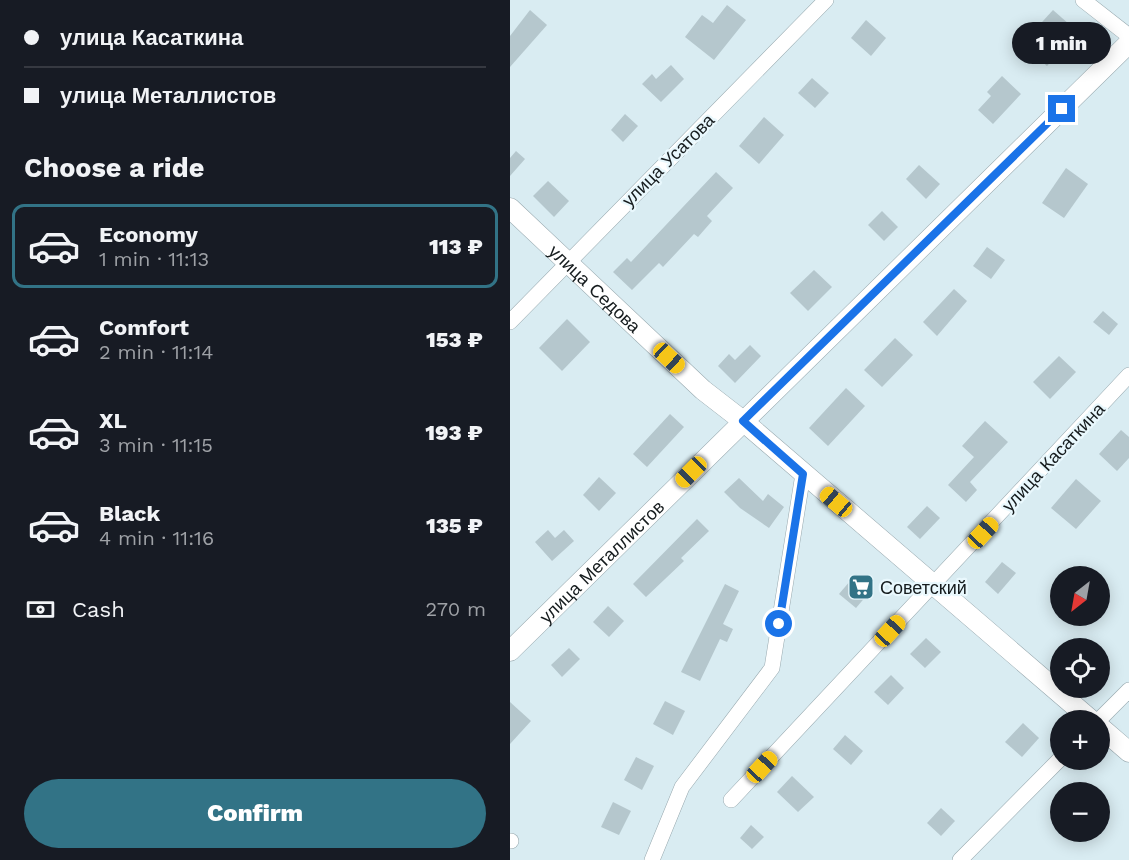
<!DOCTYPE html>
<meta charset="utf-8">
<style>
:root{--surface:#171b24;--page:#20242c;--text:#f1f3f6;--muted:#9ea1a6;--line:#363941;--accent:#327386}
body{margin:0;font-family:"Work Sans",sans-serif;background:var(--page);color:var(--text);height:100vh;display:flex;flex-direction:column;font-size:22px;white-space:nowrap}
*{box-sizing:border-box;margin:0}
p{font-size:20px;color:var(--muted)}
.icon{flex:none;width:33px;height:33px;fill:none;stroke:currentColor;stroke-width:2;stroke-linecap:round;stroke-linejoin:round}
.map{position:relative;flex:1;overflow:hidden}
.side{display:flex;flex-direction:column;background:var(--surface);width:510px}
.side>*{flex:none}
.guide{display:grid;align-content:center;height:132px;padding:0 24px;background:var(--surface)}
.needle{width:39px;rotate:211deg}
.buttons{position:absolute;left:540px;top:566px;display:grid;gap:12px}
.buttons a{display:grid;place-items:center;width:60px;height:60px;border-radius:50%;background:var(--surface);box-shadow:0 3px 15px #0003;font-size:30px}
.end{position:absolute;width:27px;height:27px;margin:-14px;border:8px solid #1a73e8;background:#fff;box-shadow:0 0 0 3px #fff}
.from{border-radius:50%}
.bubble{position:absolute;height:42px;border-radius:21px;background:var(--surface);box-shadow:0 3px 15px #0003;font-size:20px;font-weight:800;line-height:42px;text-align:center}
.car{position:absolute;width:18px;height:36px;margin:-18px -9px;border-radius:8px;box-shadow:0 0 4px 2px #0007;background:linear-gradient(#f5c518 24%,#345 0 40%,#f5c518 0 76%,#345 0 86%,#f5c518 0)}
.guide b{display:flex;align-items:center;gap:21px;height:57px;font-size:22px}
.guide b+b{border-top:2px solid var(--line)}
.guide i{width:15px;height:15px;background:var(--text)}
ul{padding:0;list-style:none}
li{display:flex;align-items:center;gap:18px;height:84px;margin:0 12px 9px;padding:0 12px;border:3px solid transparent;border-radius:12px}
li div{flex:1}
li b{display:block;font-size:22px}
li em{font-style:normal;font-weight:800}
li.selected{border-color:var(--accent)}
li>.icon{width:54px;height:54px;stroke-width:1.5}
h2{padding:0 24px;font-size:27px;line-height:72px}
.pay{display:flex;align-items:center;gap:15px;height:66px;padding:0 24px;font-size:22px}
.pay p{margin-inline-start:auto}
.action{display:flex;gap:12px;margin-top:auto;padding:12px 24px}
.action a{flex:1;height:69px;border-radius:36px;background:var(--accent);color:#fff;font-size:24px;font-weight:800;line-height:69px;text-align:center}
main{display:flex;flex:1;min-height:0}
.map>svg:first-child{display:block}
.building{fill:#b5c7cd}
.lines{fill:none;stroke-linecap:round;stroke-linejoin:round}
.minor-casing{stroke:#97a8ae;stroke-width:16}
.tertiary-casing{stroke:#97a8ae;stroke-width:21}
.minor{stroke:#fff;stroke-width:15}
.tertiary{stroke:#fff;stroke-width:20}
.route{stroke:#1a73e8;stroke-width:8}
.labels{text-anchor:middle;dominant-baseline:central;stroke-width:4.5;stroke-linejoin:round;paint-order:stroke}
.street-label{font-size:18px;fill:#151b1d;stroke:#e9f8fd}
.poi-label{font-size:18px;fill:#151b1d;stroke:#e9f8fd;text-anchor:start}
</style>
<main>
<section class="side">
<div class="guide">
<b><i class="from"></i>улица Касаткина</b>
<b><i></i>улица Металлистов</b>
</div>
<h2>Choose a ride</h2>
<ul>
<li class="selected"><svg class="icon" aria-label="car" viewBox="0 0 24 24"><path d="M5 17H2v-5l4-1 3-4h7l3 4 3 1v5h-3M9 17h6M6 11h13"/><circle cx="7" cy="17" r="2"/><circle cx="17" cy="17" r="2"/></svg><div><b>Economy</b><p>1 min · 11:13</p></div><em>113 ₽</em></li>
<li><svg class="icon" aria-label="car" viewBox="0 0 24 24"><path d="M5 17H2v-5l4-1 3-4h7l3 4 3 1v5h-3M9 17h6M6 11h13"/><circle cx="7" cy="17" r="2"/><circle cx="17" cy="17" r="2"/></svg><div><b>Comfort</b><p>2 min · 11:14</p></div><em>153 ₽</em></li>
<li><svg class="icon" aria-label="car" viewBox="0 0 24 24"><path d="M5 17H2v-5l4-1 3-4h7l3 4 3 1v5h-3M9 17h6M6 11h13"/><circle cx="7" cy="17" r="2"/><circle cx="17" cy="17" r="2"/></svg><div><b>XL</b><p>3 min · 11:15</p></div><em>193 ₽</em></li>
<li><svg class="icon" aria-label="car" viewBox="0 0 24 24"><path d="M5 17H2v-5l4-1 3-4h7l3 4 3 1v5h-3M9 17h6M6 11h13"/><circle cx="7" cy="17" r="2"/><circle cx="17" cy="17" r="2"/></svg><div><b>Black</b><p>4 min · 11:16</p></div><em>135 ₽</em></li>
</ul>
<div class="pay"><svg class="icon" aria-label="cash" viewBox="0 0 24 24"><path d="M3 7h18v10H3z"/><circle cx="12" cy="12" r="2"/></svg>Cash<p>270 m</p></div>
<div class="action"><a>Confirm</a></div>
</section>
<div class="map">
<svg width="619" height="860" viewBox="0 0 619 860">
<rect width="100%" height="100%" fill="#d9ecf2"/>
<g class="building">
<polygon points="217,5 236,20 204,60 175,37 192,15 203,23"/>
<polygon points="20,10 37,25 0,67 0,36"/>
<polygon points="543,10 568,32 537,66 512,44"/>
<polygon points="356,20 376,38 361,56 341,38"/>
<polygon points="161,65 174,79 151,102 132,84 142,74 146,79"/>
<polygon points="492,76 511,94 483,124 468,110 481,96 477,92"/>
<polygon points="302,78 319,93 305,108 288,93"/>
<polygon points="115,114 128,126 113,142 101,130"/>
<polygon points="254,117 274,135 249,164 229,146"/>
<polygon points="6,151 15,159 0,176 0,158"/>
<polygon points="409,165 430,184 416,199 396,179"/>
<polygon points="556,168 578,184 554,218 532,203"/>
<polygon points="206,172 223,188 197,216 202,221 188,237 184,234 153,267 149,263 122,290 103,272 117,258 121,262"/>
<polygon points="38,181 59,201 44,217 23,196"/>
<polygon points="372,211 388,227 374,241 358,225"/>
<polygon points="477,247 495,260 481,279 463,266"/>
<polygon points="304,270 322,287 298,311 280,293"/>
<polygon points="444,289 457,301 427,336 413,322"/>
<polygon points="593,311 608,324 599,335 583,322"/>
<polygon points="57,319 80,342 52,371 29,348"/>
<polygon points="385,338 403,355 372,387 354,370"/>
<polygon points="240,345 251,356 225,383 208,366 219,354 225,360"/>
<polygon points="549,356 566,372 540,399 523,382"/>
<polygon points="336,388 355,406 318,446 299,428"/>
<polygon points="160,414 174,427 137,467 123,454"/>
<polygon points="475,421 498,442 460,482 467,490 456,502 438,485 464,457 452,446"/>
<polygon points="611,430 619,437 619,458 607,471 589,454"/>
<polygon points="89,477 106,493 89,511 73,495"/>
<polygon points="229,478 253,501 258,494 274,507 259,528 230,508 214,492"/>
<polygon points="566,479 591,501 566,529 541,508"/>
<polygon points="417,506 430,518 410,539 397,527"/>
<polygon points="187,519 199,531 171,558 174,561 136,597 123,584"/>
<polygon points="38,530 45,538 54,530 64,541 42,561 25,542"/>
<polygon points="492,562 506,573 488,594 475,582"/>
<polygon points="346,574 363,588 346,608 329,594"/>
<polygon points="215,584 229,591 213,624 223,629 217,642 210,639 190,681 171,672"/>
<polygon points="98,606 114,621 99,637 83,622"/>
<polygon points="416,638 431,652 415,668 400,654"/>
<polygon points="59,648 70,659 52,677 41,665"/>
<polygon points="381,675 394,688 378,705 364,692"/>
<polygon points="155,701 175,711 163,735 143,724"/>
<polygon points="0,702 21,721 0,744"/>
<polygon points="513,723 529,738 512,757 495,742"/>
<polygon points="335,735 353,751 341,765 323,749"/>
<polygon points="126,757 144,766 132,790 114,780"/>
<polygon points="282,776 304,797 288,812 267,792"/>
<polygon points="103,802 121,811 109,835 91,827"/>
<polygon points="431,808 445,821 431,836 417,823"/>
<polygon points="241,825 254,837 242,849 230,838"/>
</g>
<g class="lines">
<g class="minor-casing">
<g id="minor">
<polyline points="573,0 619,36"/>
<polyline points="0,322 316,0"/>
<polyline points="589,720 619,690"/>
<polyline points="221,800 619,375"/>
<polyline points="0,841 1,841"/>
<polyline points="142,860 172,787 262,668 293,474"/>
<polyline points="450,860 550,759"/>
</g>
</g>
<g class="tertiary-casing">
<g id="tertiary">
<path id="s1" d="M 0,208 L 193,390 L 233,421 L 581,720"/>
<path id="s2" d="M 0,651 L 619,43"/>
<polyline points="590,727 619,752"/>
</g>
</g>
<use href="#minor" class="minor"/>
<use href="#tertiary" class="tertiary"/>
</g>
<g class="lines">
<polyline class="route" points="269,624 293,474 233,421 552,109"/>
</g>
<defs>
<g id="supermarket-square" transform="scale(1.35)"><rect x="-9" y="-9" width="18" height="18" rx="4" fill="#327386" stroke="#e9f8fd"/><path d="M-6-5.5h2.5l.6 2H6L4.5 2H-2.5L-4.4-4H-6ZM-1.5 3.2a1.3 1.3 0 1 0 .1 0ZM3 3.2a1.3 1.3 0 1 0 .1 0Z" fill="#fff"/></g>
</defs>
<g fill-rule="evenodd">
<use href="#supermarket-square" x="351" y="587"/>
</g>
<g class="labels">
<g class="street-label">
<text transform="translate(158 160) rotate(-45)">улица Усатова</text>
<text stroke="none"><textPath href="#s1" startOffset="117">улица Седова</textPath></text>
<text transform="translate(543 457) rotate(-47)">улица Касаткина</text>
<text stroke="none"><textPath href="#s2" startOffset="128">улица Металлистов</textPath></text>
</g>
<g class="poi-label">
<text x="370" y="587">Советский</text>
</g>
</g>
</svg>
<div class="buttons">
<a><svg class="needle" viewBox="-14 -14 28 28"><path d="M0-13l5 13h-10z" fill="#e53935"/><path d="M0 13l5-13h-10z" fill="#9ea1a6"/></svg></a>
<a><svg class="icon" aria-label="locate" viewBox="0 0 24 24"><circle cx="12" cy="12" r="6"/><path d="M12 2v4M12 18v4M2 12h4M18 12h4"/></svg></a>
<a>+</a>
<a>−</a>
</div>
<i class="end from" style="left:269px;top:624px"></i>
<i class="end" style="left:552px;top:109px"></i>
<div class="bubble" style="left:502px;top:22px;width:99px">1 min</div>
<i class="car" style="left:159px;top:358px;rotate:133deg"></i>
<i class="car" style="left:181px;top:472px;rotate:225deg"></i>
<i class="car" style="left:326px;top:502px;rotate:310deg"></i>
<i class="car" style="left:473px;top:533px;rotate:43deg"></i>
<i class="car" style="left:380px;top:631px;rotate:43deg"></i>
<i class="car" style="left:252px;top:767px;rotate:43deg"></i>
</div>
</main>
